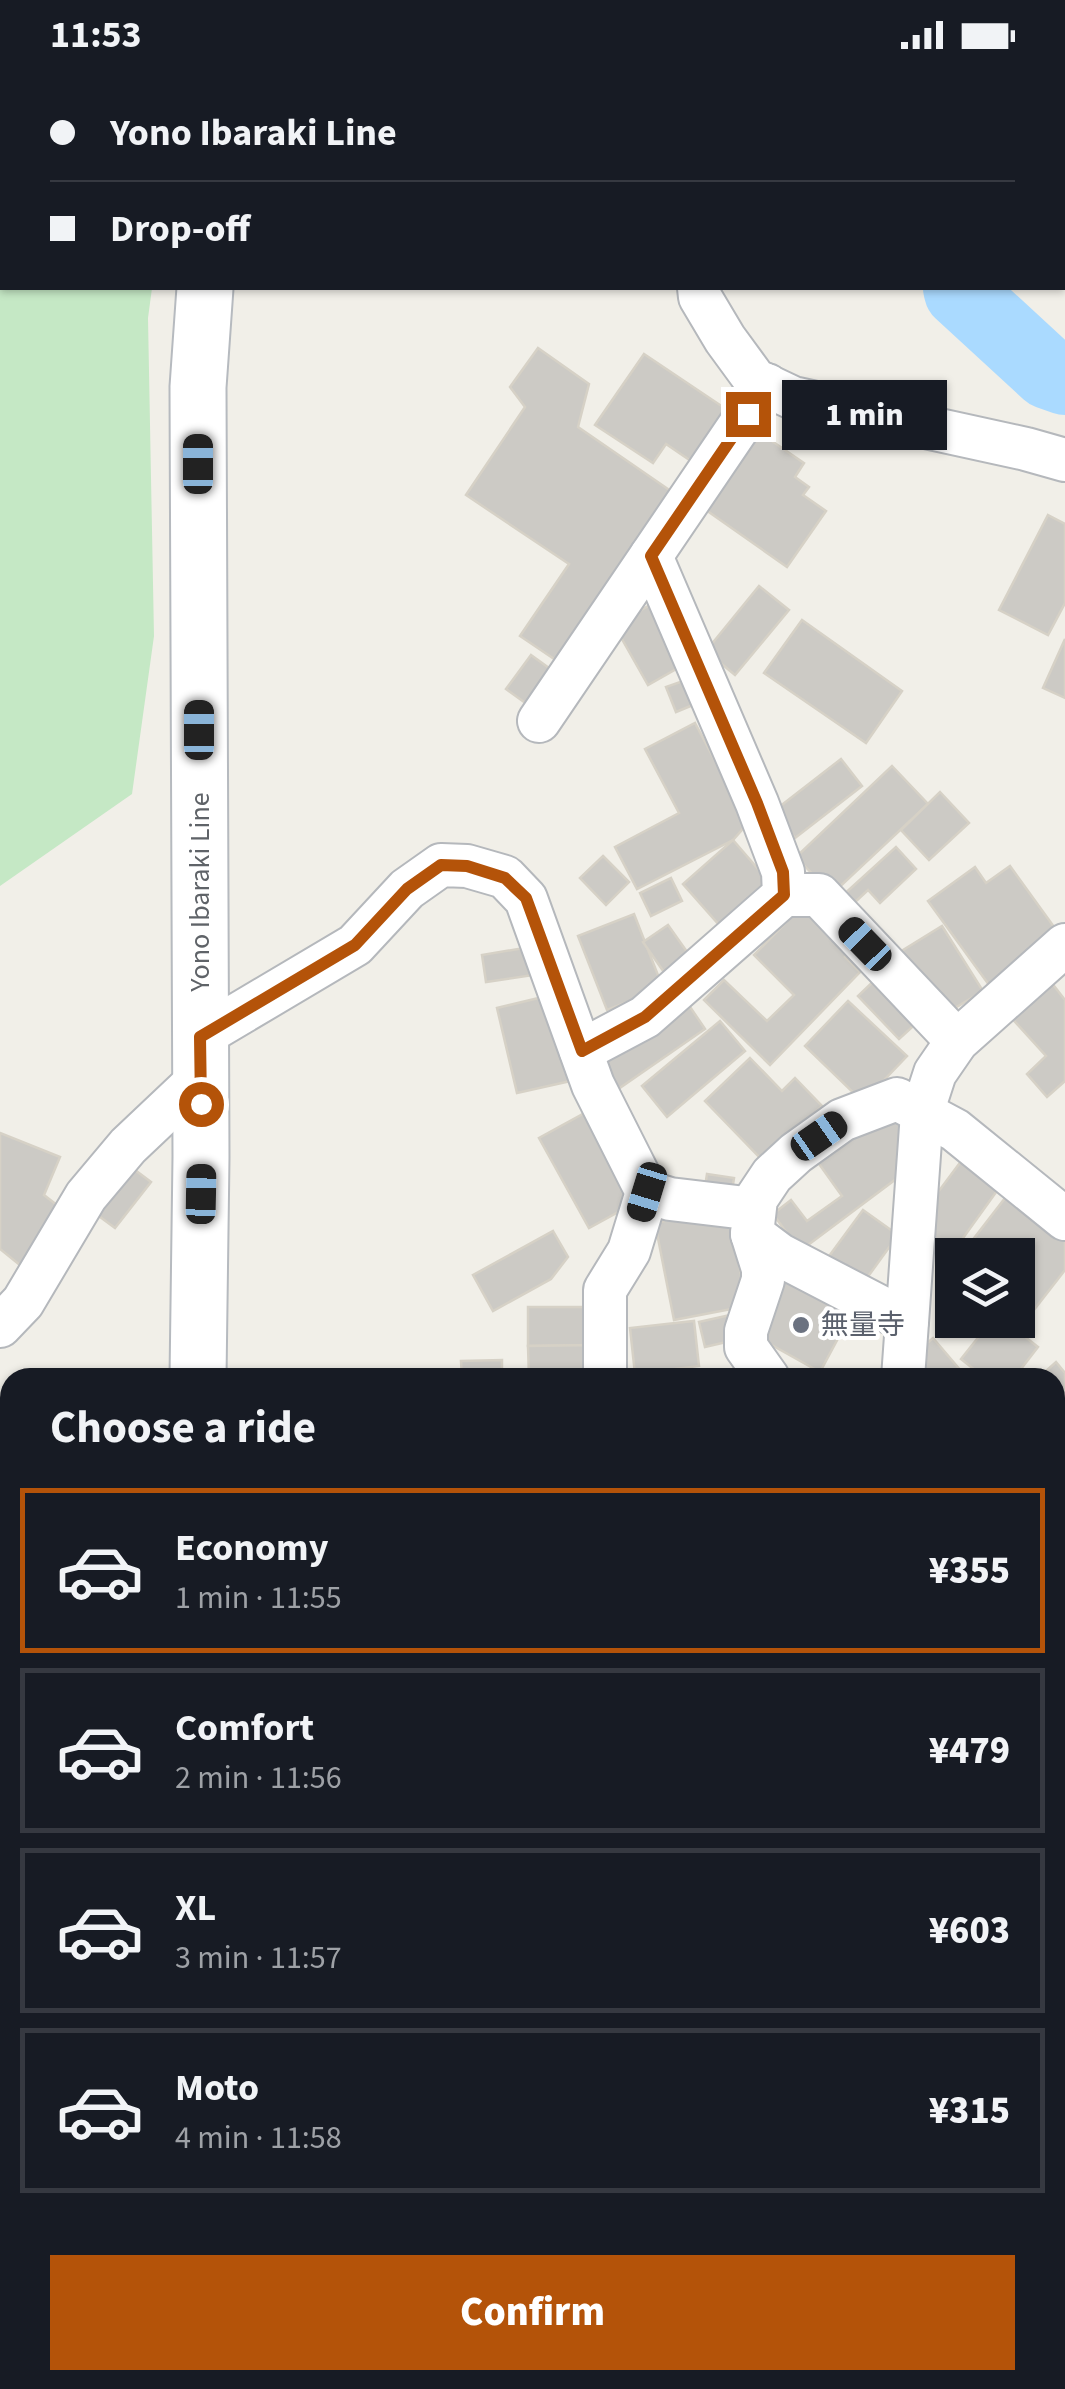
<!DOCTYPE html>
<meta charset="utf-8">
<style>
:root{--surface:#171b24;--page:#20242c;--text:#f1f3f6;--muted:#9ea1a6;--line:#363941;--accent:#b45309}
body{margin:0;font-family:"Source Sans 3","Noto Sans JP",sans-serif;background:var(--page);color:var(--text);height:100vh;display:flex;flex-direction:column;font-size:38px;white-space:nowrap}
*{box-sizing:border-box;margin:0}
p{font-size:32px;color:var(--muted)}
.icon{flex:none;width:55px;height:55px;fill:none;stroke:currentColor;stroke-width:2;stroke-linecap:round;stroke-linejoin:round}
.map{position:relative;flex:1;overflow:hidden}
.panel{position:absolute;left:0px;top:1298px;width:1065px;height:1022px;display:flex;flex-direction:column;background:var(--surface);border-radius:30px 30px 0 0;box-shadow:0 2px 8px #0004}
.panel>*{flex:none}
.hud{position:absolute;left:0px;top:0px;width:1065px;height:220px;box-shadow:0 2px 8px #0004;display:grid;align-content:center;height:220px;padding:0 50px;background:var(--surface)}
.tools{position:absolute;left:935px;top:1168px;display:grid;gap:20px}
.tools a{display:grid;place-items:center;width:100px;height:100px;border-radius:0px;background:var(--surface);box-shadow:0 2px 8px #0004;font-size:50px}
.end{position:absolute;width:45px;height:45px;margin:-22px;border:12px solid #b45309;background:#fff;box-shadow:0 0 0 5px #fff}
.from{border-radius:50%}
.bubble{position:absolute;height:70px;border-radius:0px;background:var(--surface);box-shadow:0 2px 8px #0004;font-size:32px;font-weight:800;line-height:70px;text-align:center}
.car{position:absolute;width:30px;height:60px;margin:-30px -15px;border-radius:12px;box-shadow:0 0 8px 2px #0007;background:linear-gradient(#222 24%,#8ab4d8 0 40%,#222 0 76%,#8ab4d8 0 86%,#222 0)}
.hud b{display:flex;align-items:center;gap:35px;height:95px;font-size:38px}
.hud b+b{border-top:2px solid var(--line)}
.hud i{width:25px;height:25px;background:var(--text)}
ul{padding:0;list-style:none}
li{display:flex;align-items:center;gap:30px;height:165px;margin:0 20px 15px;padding:0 30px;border:5px solid var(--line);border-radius:0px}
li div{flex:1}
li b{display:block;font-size:38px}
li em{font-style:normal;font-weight:800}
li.selected{border-color:var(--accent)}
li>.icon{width:90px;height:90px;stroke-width:1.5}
h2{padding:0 50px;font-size:45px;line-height:120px}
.button{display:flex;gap:20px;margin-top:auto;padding:20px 50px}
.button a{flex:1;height:115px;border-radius:0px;background:var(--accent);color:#fff;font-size:40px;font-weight:800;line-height:115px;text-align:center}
.status{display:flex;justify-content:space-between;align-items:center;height:70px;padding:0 50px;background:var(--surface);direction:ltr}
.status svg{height:28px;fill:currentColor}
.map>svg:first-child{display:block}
.green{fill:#c5e8c5}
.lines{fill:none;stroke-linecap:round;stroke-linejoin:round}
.river{stroke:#aadaff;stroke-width:72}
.building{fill:#cccac5;stroke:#d6d1c6;stroke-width:2.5}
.street-casing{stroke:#b5b8bc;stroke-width:46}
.secondary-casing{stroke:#b6babf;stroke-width:59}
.path{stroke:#9cc7a9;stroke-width:6;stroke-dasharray:10 5;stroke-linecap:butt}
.street{stroke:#fff;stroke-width:42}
.secondary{stroke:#fff;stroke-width:55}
.route{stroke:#b45309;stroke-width:12}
.worship-dot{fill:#6b7280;stroke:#fff;stroke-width:4}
.labels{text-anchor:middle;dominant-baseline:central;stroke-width:8;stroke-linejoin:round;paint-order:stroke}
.street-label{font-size:28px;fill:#5f6368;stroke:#fff}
.worship-label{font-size:28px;fill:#5b616d;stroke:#fff;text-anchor:start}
</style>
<div class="status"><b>11:53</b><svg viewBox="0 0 49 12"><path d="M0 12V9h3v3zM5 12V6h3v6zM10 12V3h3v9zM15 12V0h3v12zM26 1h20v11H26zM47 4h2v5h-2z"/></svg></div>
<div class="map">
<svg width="1065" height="2319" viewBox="0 0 1065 2319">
<rect width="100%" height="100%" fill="#f1efe8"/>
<polygon class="green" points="0,63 2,64 2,218 152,218 148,248 154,566 132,724 0,816"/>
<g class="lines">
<g class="river">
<polyline points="1015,2 1018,0"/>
<polyline points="959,218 960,222 1048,303 1065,309"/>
<polyline points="1055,1686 1065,1693"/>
<polyline points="4,2319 10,2309"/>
</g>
</g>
<g class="building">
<polygon points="510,0 563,0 565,2 507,2"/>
<polygon points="538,278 589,314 578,357 681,428 566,597 520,566 569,494 466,425 525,337 510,317"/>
<polygon points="644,284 726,339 691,391 666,374 653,393 595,355"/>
<polygon points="750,356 804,393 795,407 809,417 803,425 826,441 787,497 696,433"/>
<polygon points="1048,445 1065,454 1065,533 1048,565 999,540"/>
<polygon points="759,516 789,540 735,605 706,581"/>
<polygon points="652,534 685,594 648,615 614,555"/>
<polygon points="802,550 902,621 866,673 764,603"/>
<polygon points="1065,569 1065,628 1043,618"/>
<polygon points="531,585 556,603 531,637 506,619"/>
<polygon points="683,611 693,635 676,642 666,617"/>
<polygon points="695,653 748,753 733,770 637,819 615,777 679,743 645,679"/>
<polygon points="841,689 862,716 795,768 774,741"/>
<polygon points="892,696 928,734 832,824 796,787"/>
<polygon points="940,722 969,753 929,790 901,760"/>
<polygon points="733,770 778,822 728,865 683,814"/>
<polygon points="896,777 916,799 880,833 868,820 853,834 840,828"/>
<polygon points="603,786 629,812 606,835 580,808"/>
<polygon points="1010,796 1062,868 992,919 928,831 975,797 986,813"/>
<polygon points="671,808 682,831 651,846 640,823"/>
<polygon points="809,829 857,875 845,887 860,902 770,995 704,930 724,910 767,951 794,925 754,885"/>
<polygon points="634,844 663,918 607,940 578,866"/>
<polygon points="668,855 692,889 666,905 643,872"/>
<polygon points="942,856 983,921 940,947 900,882"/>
<polygon points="536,876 540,904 486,912 482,885"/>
<polygon points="880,905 921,949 899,969 858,926"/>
<polygon points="1051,912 1065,930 1065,1011 1047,1027 1027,1004 1046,986 1008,944"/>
<polygon points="555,924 575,1010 517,1023 497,938"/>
<polygon points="686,931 705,959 611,1024 605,987"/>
<polygon points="848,931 907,986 863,1032 805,976"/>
<polygon points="720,951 745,981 667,1047 642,1016"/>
<polygon points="750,988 782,1021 795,1008 822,1036 764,1092 705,1031"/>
<polygon points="592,1039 642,1129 589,1158 539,1068"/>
<polygon points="889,1040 900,1055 900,1106 800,1181 773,1144 791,1130 807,1151 842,1126 817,1091"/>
<polygon points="0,1063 60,1087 44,1125 71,1146 26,1200 0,1179"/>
<polygon points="962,1090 999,1118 953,1182 915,1153"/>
<polygon points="123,1091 151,1112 115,1158 88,1138"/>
<polygon points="707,1104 734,1108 731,1128 704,1123"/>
<polygon points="1012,1119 1065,1160 1065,1200 1030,1245 1018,1236 1018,1185 961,1185"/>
<polygon points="728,1138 747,1236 674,1250 655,1153"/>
<polygon points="863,1140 898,1165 859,1219 824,1193"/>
<polygon points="553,1161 568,1187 551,1209 493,1241 473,1205"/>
<polygon points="789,1196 857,1233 820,1302 752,1264"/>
<polygon points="528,1237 595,1237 595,1275 528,1276"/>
<polygon points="730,1245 735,1270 705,1277 699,1252"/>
<polygon points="992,1250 1004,1250 1038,1277 1014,1308 985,1308 961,1289"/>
<polygon points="694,1251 699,1296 635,1304 630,1258"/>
<polygon points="933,1268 967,1308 910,1308 912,1286"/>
<polygon points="595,1275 596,1308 529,1308 528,1276"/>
<polygon points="502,1290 502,1308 462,1308 461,1291"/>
<polygon points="1056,1292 1065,1303 1065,1334 1058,1340 1055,1337 1055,1308 1038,1308"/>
<polygon points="1055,1375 1065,1390 1065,1423 1055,1430"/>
</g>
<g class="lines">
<g class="street-casing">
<g id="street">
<polyline points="671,0 671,2"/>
<polyline points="699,218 700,227 725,269 755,310 793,328 1026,379 1065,390"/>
<polyline points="539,651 767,315"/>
<polyline points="784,825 819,825 957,971"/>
<polyline points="200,967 355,875 407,819 441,795 467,796 505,807 526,829 593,1015 647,1122 629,1181 605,1220 605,1308"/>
<polyline points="581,981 645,947 784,825 783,802 757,733 651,486"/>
<polyline points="647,1122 670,1129 754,1139"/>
<polyline points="752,1164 780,1185 907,1251"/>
<polyline points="0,1256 23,1232 86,1126 128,1076 201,1007"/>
<polyline points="768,1308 746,1277 746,1261 763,1210 763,1199 752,1164 756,1129 772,1105 796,1083 842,1050 897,1029 955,1060 1065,1149"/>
<polyline points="903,1308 922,1043 935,1003 957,971 1065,875"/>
<polyline points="1055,1519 1065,1520"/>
<polyline points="1055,1621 1065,1626"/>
<polyline points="1055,1740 1065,1748"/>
<polyline points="0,2191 10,2179"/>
<polyline points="62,2319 65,2310"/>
</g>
</g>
<g class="secondary-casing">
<g id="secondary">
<polyline points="185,0 190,2"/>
<polyline points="198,1308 201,1087 198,317 205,218"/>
<polyline points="1055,2152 1065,2147"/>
<polyline points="190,2310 190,2319"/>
<polyline points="784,2319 796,2310"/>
</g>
</g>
<polyline class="path" points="766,2 768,0"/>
<use href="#street" class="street"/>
<use href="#secondary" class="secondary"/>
</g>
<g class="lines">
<polyline class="route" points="201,1034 200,967 355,875 407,819 441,795 467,796 505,808 526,828 582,981 645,947 784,825 783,802 757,733 651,486 748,344"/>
</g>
<circle class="worship-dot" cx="801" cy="1255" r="10"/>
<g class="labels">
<g class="street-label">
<text transform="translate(200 822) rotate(-90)">Yono Ibaraki Line</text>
</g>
<g class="worship-label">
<text x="821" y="1255">無量寺</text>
</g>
</g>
</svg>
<div class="tools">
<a><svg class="icon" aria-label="layers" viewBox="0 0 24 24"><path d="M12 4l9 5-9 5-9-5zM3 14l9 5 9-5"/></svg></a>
</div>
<i class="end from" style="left:201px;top:1034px"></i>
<i class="end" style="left:748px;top:344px"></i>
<div class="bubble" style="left:782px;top:310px;width:165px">1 min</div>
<i class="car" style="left:198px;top:394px;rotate:0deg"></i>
<i class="car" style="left:199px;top:660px;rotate:0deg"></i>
<i class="car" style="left:865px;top:874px;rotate:316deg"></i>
<i class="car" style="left:819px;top:1066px;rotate:55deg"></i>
<i class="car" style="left:647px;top:1122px;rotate:197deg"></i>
<i class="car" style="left:201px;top:1124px;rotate:1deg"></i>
<div class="hud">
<b><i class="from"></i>Yono Ibaraki Line</b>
<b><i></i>Drop-off</b>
</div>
<section class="panel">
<h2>Choose a ride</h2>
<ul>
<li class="selected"><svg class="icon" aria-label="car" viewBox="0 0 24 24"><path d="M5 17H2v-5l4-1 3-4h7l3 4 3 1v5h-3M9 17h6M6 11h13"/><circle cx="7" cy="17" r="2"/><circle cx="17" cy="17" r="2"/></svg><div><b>Economy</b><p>1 min · 11:55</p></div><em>¥355</em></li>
<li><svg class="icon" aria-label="car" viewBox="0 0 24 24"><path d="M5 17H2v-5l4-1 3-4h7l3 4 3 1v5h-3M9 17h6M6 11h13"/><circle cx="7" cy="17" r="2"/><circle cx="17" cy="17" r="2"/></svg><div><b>Comfort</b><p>2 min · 11:56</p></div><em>¥479</em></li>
<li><svg class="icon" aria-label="car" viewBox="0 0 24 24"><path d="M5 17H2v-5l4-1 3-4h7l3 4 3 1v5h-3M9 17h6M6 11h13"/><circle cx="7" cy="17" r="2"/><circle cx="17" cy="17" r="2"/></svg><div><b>XL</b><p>3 min · 11:57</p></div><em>¥603</em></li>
<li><svg class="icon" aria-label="car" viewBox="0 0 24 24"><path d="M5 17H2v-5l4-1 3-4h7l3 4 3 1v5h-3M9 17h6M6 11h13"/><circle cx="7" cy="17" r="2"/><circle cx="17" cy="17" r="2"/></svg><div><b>Moto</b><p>4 min · 11:58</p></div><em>¥315</em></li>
</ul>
<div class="button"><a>Confirm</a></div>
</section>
</div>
